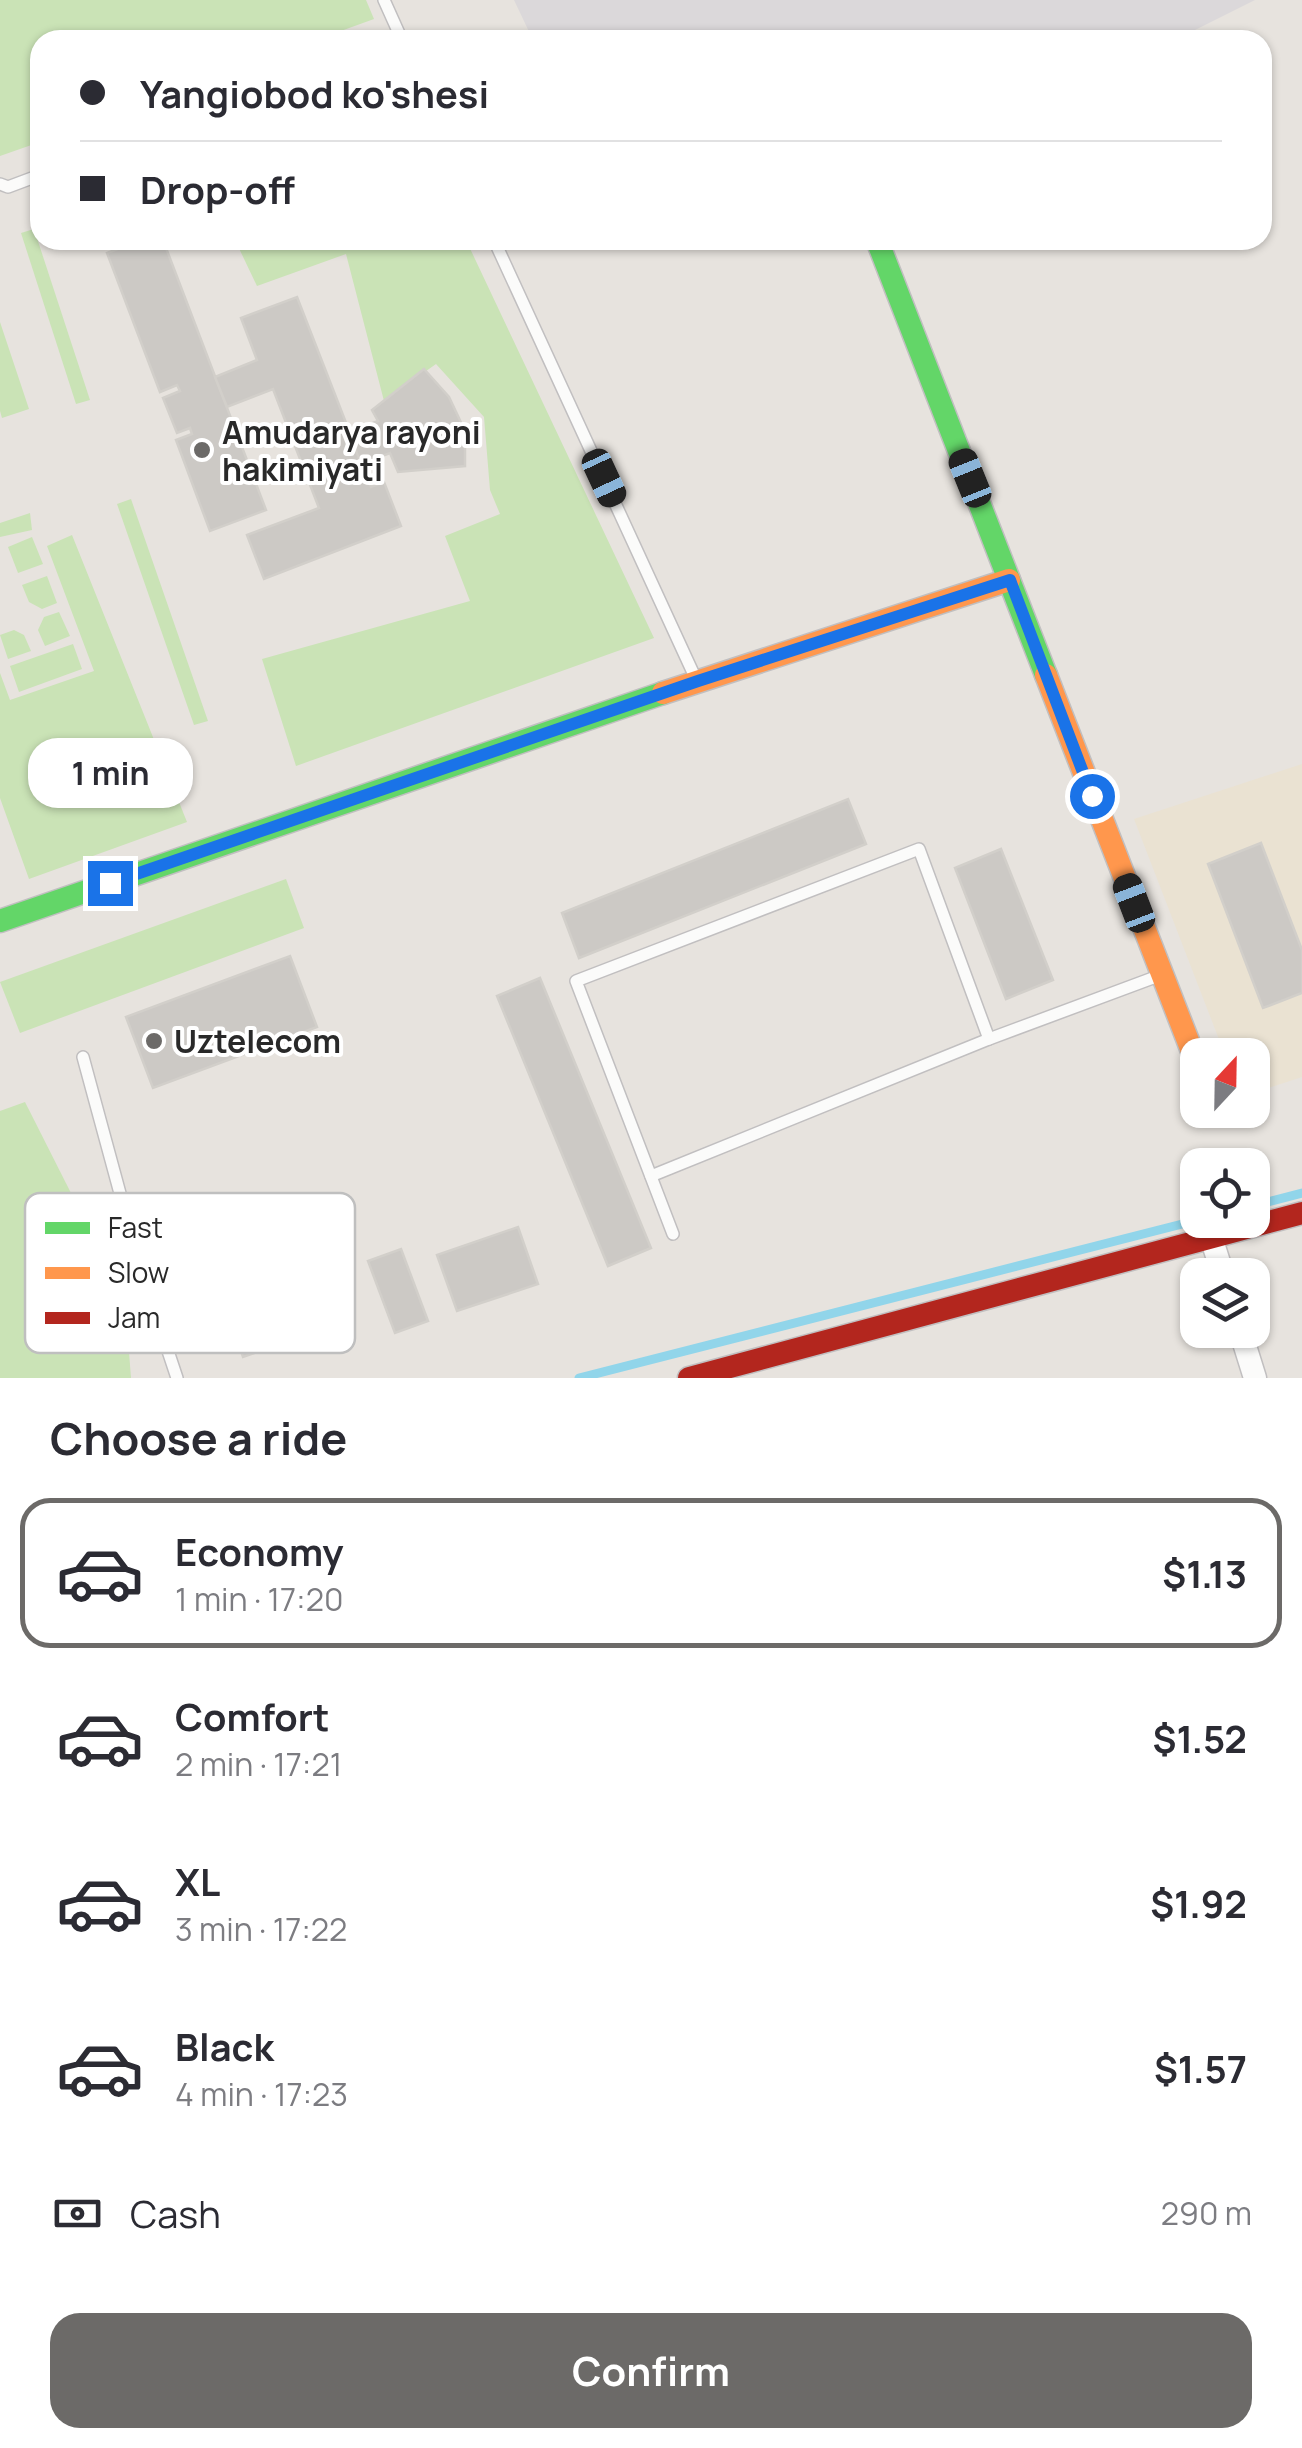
<!DOCTYPE html>
<meta charset="utf-8">
<style>
:root{--surface:#fff;--page:#f2f2f3;--text:#2b2b33;--muted:#7c7c81;--line:#e1e1e2;--accent:#6c6a68}
body{margin:0;font-family:Manrope,sans-serif;background:var(--page);color:var(--text);height:100vh;display:flex;flex-direction:column;font-size:38px;white-space:nowrap}
*{box-sizing:border-box;margin:0}
p{font-size:32px;color:var(--muted)}
.icon{flex:none;width:55px;height:55px;fill:none;stroke:currentColor;stroke-width:2;stroke-linecap:round;stroke-linejoin:round}
.map{position:relative;height:1378px;overflow:hidden}
.sheet{display:flex;flex-direction:column;background:var(--surface);flex:1}
.sheet>*{flex:none}
.guide{position:absolute;left:30px;top:30px;width:1242px;height:220px;border-radius:30px;box-shadow:0 2px 8px #0004;display:grid;align-content:center;height:220px;padding:0 50px;background:var(--surface)}
.needle{width:65px;rotate:22deg}
.buttons{position:absolute;left:1180px;top:1038px;display:grid;gap:20px}
.buttons a{display:grid;place-items:center;width:90px;height:90px;border-radius:20px;background:var(--surface);box-shadow:0 2px 8px #0004;font-size:50px}
.end{position:absolute;width:45px;height:45px;margin:-22px;border:12px solid #1a73e8;background:#fff;box-shadow:0 0 0 5px #fff}
.from{border-radius:50%}
.bubble{position:absolute;height:70px;border-radius:30px;background:var(--surface);box-shadow:0 2px 8px #0004;font-size:32px;font-weight:700;line-height:70px;text-align:center}
.car{position:absolute;width:30px;height:60px;margin:-30px -15px;border-radius:12px;box-shadow:0 0 8px 2px #0007;background:linear-gradient(#222 24%,#8ab4d8 0 40%,#222 0 76%,#8ab4d8 0 86%,#222 0)}
.guide b{display:flex;align-items:center;gap:35px;height:95px;font-size:38px}
.guide b+b{border-top:2px solid var(--line)}
.guide i{width:25px;height:25px;background:var(--text)}
ul{padding:0;list-style:none}
li{display:flex;align-items:center;gap:30px;height:150px;margin:0 20px 15px;padding:0 30px;border:5px solid transparent;border-radius:30px}
li div{flex:1}
li b{display:block;font-size:38px}
li em{font-style:normal;font-weight:700}
li.selected{border-color:var(--accent)}
li>.icon{width:90px;height:90px;stroke-width:1.5}
h2{padding:0 50px;font-size:45px;line-height:120px}
.pay{display:flex;align-items:center;gap:25px;height:110px;padding:0 50px;font-size:38px}
.pay p{margin-inline-start:auto}
.primary-button{display:flex;gap:20px;margin-top:auto;padding:20px 50px}
.primary-button a{flex:1;height:115px;border-radius:30px;background:var(--accent);color:#fff;font-size:40px;font-weight:700;line-height:115px;text-align:center}
.map>svg:first-child{display:block}
.industrial{fill:#dbd8da}
.education{fill:#eae2d2}
.green{fill:#cae3b6}
.lines{fill:none;stroke-linecap:round;stroke-linejoin:round}
.stream{stroke:#91d5ea;stroke-width:9}
.building{fill:#ccc9c5;stroke:#d2cfca;stroke-width:2.5}
.lane-casing{stroke:#c1bfc0;stroke-width:14}
.street-casing{stroke:#c1bfc0;stroke-width:25}
.fast-casing{stroke:#c1bfc0;stroke-width:25}
.slow-casing{stroke:#c1bfc0;stroke-width:25}
.jam-casing{stroke:#c1bfc0;stroke-width:25}
.lane{stroke:#fbfbfa;stroke-width:11}
.street{stroke:#fbfbfa;stroke-width:22}
.fast{stroke:#63d668;stroke-width:22}
.slow{stroke:#ff974d;stroke-width:22}
.jam{stroke:#b3261e;stroke-width:22}
.route{stroke:#1a73e8;stroke-width:12}
.poi-dot{fill:#6c6a68;stroke:#fff;stroke-width:4}
.labels{text-anchor:middle;dominant-baseline:central;stroke-width:8;stroke-linejoin:round;paint-order:stroke}
.poi-label{font-size:32px;font-weight:bold;fill:#292929;stroke:#fff;text-anchor:start}
.key{fill:#fff;stroke:#bfbfbf;stroke-width:2.5}
.key-label{font-size:28px;fill:#292929}
</style>
<div class="map">
<svg width="1302" height="1378" viewBox="0 0 1302 1378">
<rect width="100%" height="100%" fill="#e7e3de"/>
<polygon class="industrial" points="514,0 1255,0 1175,40 533,40"/>
<polygon class="education" points="1302,764 1302,1077 1253,1093 1252,1055 1225,1055 1134,819"/>
<g class="green">
<polygon points="0,0 366,0 374,19 316,40 40,40 40,142 0,156"/>
<polygon points="34,229 90,400 76,404 21,233"/>
<polygon points="235,240 466,240 654,638 296,766 262,659 470,601 445,536 500,514 490,490 484,417 436,364 384,401 346,254 257,286"/>
<polygon points="0,322 29,409 2,418 0,411"/>
<polygon points="131,499 208,721 194,725 117,504"/>
<polygon points="30,513 32,530 0,537 0,523"/>
<polygon points="72,535 187,822 29,879 0,798 0,673 10,700 94,671 47,546"/>
<polygon points="32,537 43,564 18,573 8,547"/>
<polygon points="47,576 57,603 42,609 29,602 22,585"/>
<polygon points="59,612 70,636 45,646 38,630 44,617"/>
<polygon points="14,630 24,635 31,651 8,659 0,635"/>
<polygon points="73,644 82,669 19,692 10,666"/>
<polygon points="286,879 304,928 20,1033 0,982"/>
<polygon points="25,1102 125,1300 131,1378 0,1378 0,1111"/>
</g>
<g class="lines">
<g class="stream">
<polyline points="1252,1206 1302,1193"/>
<polyline points="579,1378 1198,1220"/>
</g>
</g>
<g class="building">
<polygon points="141,240 163,240 266,510 210,531 176,440 192,434 190,428 177,433 163,398 180,391 177,385 160,392 107,253"/>
<polygon points="297,297 371,487 384,482 401,526 264,579 247,535 319,508 273,389 227,407 215,377 257,360 241,318"/>
<polygon points="424,369 449,397 465,431 465,466 398,472 390,453 361,464 349,432 378,421 372,410"/>
<polygon points="848,799 866,844 579,958 562,913"/>
<polygon points="1261,843 1302,950 1302,993 1263,1008 1208,864"/>
<polygon points="1001,849 1053,980 1006,999 955,868"/>
<polygon points="290,956 317,1027 153,1088 126,1017"/>
<polygon points="540,978 651,1248 608,1266 497,996"/>
<polygon points="518,1227 538,1284 457,1311 437,1255"/>
<polygon points="275,1246 306,1335 243,1357 212,1267"/>
<polygon points="401,1249 428,1321 395,1333 368,1261"/>
</g>
<g class="lines">
<g class="lane-casing">
<g id="lane">
<polyline points="384,0 402,40"/>
<polyline points="0,184 8,187 40,175"/>
<polyline points="494,240 695,677"/>
<polyline points="83,1057 140,1267 177,1378"/>
<polyline points="651,1176 989,1039 1161,975"/>
<polyline points="673,1234 576,981 919,849 989,1039"/>
</g>
</g>
<g class="street-casing">
<g id="street">
<polyline points="1211,1237 1223,1275"/>
<polyline points="1240,1330 1255,1378"/>
</g>
</g>
<g class="fast-casing">
<g id="fast">
<polyline points="877,240 1046,675"/>
<polyline points="0,921 663,693"/>
</g>
</g>
<g class="slow-casing">
<g id="slow">
<polyline points="1046,675 1197,1064"/>
<polyline points="663,693 1009,580"/>
</g>
</g>
<g class="jam-casing">
<polyline id="jam" points="689,1378 1302,1213"/>
</g>
<use href="#lane" class="lane"/>
<use href="#street" class="street"/>
<use href="#fast" class="fast"/>
<use href="#slow" class="slow"/>
<use href="#jam" class="jam"/>
</g>
<g class="lines">
<polyline class="route" points="110,883 698,681 1010,580 1092,796"/>
</g>
<g class="poi-dot">
<circle cx="202" cy="450" r="10"/>
<circle cx="154" cy="1041" r="10"/>
</g>
<g class="labels">
<g class="poi-label">
<text x="222" y="432">Amudarya rayoni<tspan x="222" dy="37">hakimiyati</tspan></text>
<text x="174" y="1041">Uztelecom</text>
</g>
</g>
<rect x="25" y="1193" width="330" height="160" rx="15" class="key"/>
<rect x="45" y="1222" width="45" height="12" fill="#63d668"/>
<rect x="45" y="1267" width="45" height="12" fill="#ff974d"/>
<rect x="45" y="1312" width="45" height="12" fill="#b3261e"/>
<g class="key-label">
<text x="108" y="1238">Fast</text>
<text x="108" y="1283">Slow</text>
<text x="108" y="1328">Jam</text>
</g>
</svg>
<div class="buttons">
<a><svg class="needle" viewBox="-14 -14 28 28"><path d="M0-13l5 13h-10z" fill="#e53935"/><path d="M0 13l5-13h-10z" fill="#7c7c81"/></svg></a>
<a><svg class="icon" aria-label="locate" viewBox="0 0 24 24"><circle cx="12" cy="12" r="6"/><path d="M12 2v4M12 18v4M2 12h4M18 12h4"/></svg></a>
<a><svg class="icon" aria-label="layers" viewBox="0 0 24 24"><path d="M12 4l9 5-9 5-9-5zM3 14l9 5 9-5"/></svg></a>
</div>
<i class="end from" style="left:1092px;top:796px"></i>
<i class="end" style="left:110px;top:883px"></i>
<div class="bubble" style="left:28px;top:738px;width:165px">1 min</div>
<i class="car" style="left:604px;top:478px;rotate:155deg"></i>
<i class="car" style="left:970px;top:478px;rotate:338deg"></i>
<i class="car" style="left:1134px;top:903px;rotate:339deg"></i>
<div class="guide">
<b><i class="from"></i>Yangiobod ko'shesi</b>
<b><i></i>Drop-off</b>
</div>
</div>
<section class="sheet">
<h2>Choose a ride</h2>
<ul>
<li class="selected"><svg class="icon" aria-label="car" viewBox="0 0 24 24"><path d="M5 17H2v-5l4-1 3-4h7l3 4 3 1v5h-3M9 17h6M6 11h13"/><circle cx="7" cy="17" r="2"/><circle cx="17" cy="17" r="2"/></svg><div><b>Economy</b><p>1 min · 17:20</p></div><em>$1.13</em></li>
<li><svg class="icon" aria-label="car" viewBox="0 0 24 24"><path d="M5 17H2v-5l4-1 3-4h7l3 4 3 1v5h-3M9 17h6M6 11h13"/><circle cx="7" cy="17" r="2"/><circle cx="17" cy="17" r="2"/></svg><div><b>Comfort</b><p>2 min · 17:21</p></div><em>$1.52</em></li>
<li><svg class="icon" aria-label="car" viewBox="0 0 24 24"><path d="M5 17H2v-5l4-1 3-4h7l3 4 3 1v5h-3M9 17h6M6 11h13"/><circle cx="7" cy="17" r="2"/><circle cx="17" cy="17" r="2"/></svg><div><b>XL</b><p>3 min · 17:22</p></div><em>$1.92</em></li>
<li><svg class="icon" aria-label="car" viewBox="0 0 24 24"><path d="M5 17H2v-5l4-1 3-4h7l3 4 3 1v5h-3M9 17h6M6 11h13"/><circle cx="7" cy="17" r="2"/><circle cx="17" cy="17" r="2"/></svg><div><b>Black</b><p>4 min · 17:23</p></div><em>$1.57</em></li>
</ul>
<div class="pay"><svg class="icon" aria-label="cash" viewBox="0 0 24 24"><path d="M3 7h18v10H3z"/><circle cx="12" cy="12" r="2"/></svg>Cash<p>290 m</p></div>
<div class="primary-button"><a>Confirm</a></div>
</section>
